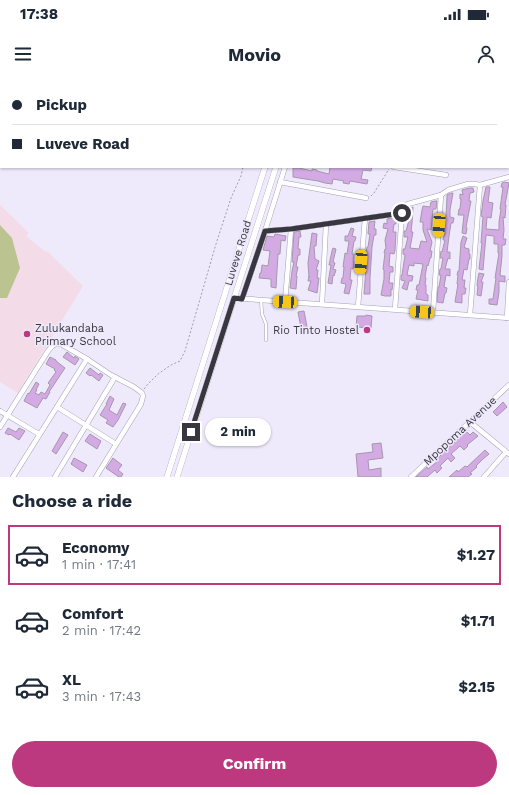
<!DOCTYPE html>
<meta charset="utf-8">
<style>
:root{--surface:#fff;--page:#f6f6f7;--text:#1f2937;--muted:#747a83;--line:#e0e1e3;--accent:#bc397f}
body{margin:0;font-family:"Work Sans",sans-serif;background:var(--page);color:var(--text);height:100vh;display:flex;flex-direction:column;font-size:15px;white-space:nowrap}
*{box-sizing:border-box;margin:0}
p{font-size:13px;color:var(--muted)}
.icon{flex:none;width:22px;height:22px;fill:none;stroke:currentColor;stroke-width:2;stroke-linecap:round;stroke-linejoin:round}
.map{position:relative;height:397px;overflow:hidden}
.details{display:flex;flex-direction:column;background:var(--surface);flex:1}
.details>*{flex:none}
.guide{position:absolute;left:0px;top:0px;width:509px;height:88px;box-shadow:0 1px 3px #0004;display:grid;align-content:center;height:88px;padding:0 12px;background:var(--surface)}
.end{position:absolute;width:18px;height:18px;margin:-9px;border:5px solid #38373f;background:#fff;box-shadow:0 0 0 2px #fff}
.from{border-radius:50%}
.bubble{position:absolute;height:28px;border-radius:14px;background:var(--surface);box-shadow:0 1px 3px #0004;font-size:13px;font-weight:700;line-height:28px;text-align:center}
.car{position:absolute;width:12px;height:24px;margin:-12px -6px;border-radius:5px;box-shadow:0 0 3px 1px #0007;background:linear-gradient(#f5c518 24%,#345 0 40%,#f5c518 0 76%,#345 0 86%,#f5c518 0)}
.guide b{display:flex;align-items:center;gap:14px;height:38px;font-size:15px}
.guide b+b{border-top:1px solid var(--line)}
.guide i{width:10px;height:10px;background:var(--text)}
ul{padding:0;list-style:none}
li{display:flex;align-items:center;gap:12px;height:60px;margin:0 8px 6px;padding:0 4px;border:2px solid transparent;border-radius:0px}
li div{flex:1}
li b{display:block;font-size:15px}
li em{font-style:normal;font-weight:700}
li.selected{border-color:var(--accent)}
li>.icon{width:36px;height:36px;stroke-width:1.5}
h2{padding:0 12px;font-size:18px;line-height:48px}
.primary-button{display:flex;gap:8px;margin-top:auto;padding:8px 12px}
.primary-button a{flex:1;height:46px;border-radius:24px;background:var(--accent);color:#fff;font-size:16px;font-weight:700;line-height:46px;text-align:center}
.status{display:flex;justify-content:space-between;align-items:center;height:28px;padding:0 20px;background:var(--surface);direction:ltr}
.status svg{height:11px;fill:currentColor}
header{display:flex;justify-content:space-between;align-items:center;height:52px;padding:0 12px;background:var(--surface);font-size:18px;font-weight:700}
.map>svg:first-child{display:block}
.education{fill:#f3dce7}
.green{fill:#bbc391}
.building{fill:#d3aae4;stroke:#a598aa}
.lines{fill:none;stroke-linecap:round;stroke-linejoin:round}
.service-casing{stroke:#a4a0b5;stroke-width:3.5}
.minor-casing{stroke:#a4a0b5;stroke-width:5.5}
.tertiary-casing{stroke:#a4a0b5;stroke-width:6}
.path{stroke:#9f9caa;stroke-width:1;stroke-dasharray:2 2;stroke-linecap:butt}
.service{stroke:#fff;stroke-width:2.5}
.minor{stroke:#fff;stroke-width:4.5}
.tertiary{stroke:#fff;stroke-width:5.5}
.route{stroke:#38373f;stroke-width:5}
.poi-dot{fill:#bc397f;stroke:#eeeafc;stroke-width:1.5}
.labels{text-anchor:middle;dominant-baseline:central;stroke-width:3;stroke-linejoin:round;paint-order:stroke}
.street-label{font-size:11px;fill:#38373f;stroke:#eeeafc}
.poi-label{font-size:11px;fill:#38373f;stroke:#eeeafc;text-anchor:start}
</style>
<div class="status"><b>17:38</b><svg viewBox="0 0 49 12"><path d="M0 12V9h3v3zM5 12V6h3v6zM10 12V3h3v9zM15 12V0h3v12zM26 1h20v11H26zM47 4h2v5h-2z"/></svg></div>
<header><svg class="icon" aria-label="menu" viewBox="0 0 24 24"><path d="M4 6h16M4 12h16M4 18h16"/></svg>Movio<svg class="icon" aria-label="person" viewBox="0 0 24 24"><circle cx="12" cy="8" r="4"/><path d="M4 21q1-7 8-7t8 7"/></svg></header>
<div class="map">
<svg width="509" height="397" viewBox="0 0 509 397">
<rect width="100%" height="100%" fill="#eeeafc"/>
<polygon class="education" points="0,125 29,153 26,156 43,170 48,172 83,206 18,313 0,302"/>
<polygon class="green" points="0,145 12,158 20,188 7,218 0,218"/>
<g class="building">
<polygon points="330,87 372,87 371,91 363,90 361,99 368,100 367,104 350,101 349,104 343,103 344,101 333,99 332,104 325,103 318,101 293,97 293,88 299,88 312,91 312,89 317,90 317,91 329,94"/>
<polygon points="504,102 509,103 505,125 506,125 505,138 503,137 504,150 503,159 506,159 505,165 502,165 502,176 500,195 501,195 501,196 505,196 505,202 499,201 499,212 497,225 489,224 489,219 493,219 496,198 495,198 499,173 498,173 498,164 494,164 494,156 486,155 483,190 479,189 482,163 481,163 483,137 481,136 483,121 486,107 490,107 488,122 493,123 491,138 487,137 486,149 499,150 499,142 501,129 500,129 503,107 501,107 502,103"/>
<polygon points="469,108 473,108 474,112 470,113 469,121 471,121 466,147 467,148 466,154 462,153 464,135 458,135 459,129 460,129 461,119 460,119 460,114 463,115 462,110"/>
<polygon points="451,113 453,113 450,130 450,137 454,138 453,143 451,143 449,156 447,172 450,172 450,179 448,178 445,189 450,189 450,196 446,195 444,207 447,208 446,213 445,213 443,223 437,222 438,207 439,207 441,195 439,195 440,189 441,189 443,178 440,178 441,171 442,172 445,160 443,160 445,152 442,152 444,142 443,142 444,137 446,137 447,117 447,115"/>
<polygon points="435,121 437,121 436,129 433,129 431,150 427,149 432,162 430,171 432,171 431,178 430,178 428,186 427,185 425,197 426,198 425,205 426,205 426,214 428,215 428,221 416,219 418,210 416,210 417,205 419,205 423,184 414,183 414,186 409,185 407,195 413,196 412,201 409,201 407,210 402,208 405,201 401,200 401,195 402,195 405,175 403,174 403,169 405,169 408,157 404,157 404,151 406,151 409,140 405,139 406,134 408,134 407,130 409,128 413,127 412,143 411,152 413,152 410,168 419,169 421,161 427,162 423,150 423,142 420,142 422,130 423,126 430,127 431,122"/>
<polygon points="390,138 396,139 396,144 394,144 393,152 396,152 395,170 394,174 390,173 389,186 393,187 393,192 390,192 389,203 393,203 392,210 391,209 391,216 385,216 381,215 384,199 384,190 383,189 385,173 384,173 385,169 386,169 385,160 388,149 383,148 384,143 387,144 387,139"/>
<polygon points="375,141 374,149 376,149 376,155 374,155 372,167 370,198 370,214 364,214 366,188 365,188 367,172 366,172 367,167 368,167 370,154 368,154 369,142"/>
<polygon points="351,148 354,149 352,156 356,157 355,161 354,161 352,174 354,174 353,182 354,182 353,189 351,188 350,200 352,200 349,214 344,213 346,204 341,203 342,198 343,198 344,187 343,187 345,173 347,174 349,161 345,161 345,156 348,156"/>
<polygon points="300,151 301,157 299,157 298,169 300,169 300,175 298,175 296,187 298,187 296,196 297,196 296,209 290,208 292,191 294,182 292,182 294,152"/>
<polygon points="312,153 317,154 316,166 314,166 315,179 319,181 316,190 318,190 317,198 319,198 317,213 308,210 311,201 308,201 309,196 309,197 308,183"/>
<polygon points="275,154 286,156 285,161 281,160 280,174 278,174 276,208 271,207 271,199 259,198 260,193 261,193 262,185 268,186 270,171 263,170 267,156 274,157"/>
<polygon points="463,156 467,158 464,167 465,167 465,168 469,169 469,174 470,174 470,179 469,179 467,190 464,189 462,200 465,200 464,208 466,208 465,214 462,214 462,223 455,222 458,204 457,204 458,195 457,195 458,191 459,191 461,162"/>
<polygon points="333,168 336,169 333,182 335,183 333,189 336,190 334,196 333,195 332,204 328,203 331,185 329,185 332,171"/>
<polygon points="479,193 484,194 481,202 483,202 481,216 477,215 478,206 477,206 478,198"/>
<polygon points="304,231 307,247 301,248 298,232"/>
<polygon points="366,235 372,236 371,248 356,247 357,236 366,236"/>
<polygon points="67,272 74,278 75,276 79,279 75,285 63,277"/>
<polygon points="50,277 56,280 56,281 65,288 49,312 50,312 46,319 43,318 37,328 24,321 28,313 29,314 36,302 39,304 36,310 37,310 35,313 39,315 41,312 45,314 50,305 48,303 56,292 54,290 55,289 46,284"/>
<polygon points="90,288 99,295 100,293 103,295 99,301 91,295 90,296 86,293"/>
<polygon points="110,316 114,319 109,330 117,335 123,323 126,324 118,340 113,347 106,343 108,340 100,335 107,324 106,324"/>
<polygon points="503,322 507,327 497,336 493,332"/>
<polygon points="8,348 16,352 19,348 25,351 19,360 10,354 9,355 5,353"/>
<polygon points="466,351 470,355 473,352 478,356 467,365 468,366 464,370 460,366 451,374 455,378 451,382 448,378 440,386 442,388 437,393 435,390 427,397 416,397 427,387 428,389 438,381 437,379 452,364 452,365"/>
<polygon points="63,352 68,355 56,374 52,371"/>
<polygon points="90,354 101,361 97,369 85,361"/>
<polygon points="381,363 383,378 368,380 369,390 381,388 381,397 358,397 356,374 373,372 372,364"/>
<polygon points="485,370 489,374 483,379 476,386 477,387 470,393 472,394 468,397 449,397 457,390 458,392 465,386 467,387"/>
<polygon points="74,378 87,385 83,392 71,384"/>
<polygon points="113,378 122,385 118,390 123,394 121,397 119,397 106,388"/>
</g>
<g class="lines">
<g class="service-casing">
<polyline id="service" points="261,220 262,234 266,244 266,260"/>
</g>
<g class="minor-casing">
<g id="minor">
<polyline points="341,0 346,1"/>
<polyline points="312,1 312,0"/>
<polyline points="412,1 412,0"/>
<polyline points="508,16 509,9"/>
<polyline points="508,32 509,32"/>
<polyline points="394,87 446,95"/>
<polyline points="280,102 366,118"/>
<polyline points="265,151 291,149 402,133 406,125 408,124 441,115 448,110 468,104 475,104 480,105 509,97"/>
<polyline points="234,218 509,238"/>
<polyline points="242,219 265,151 285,87"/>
<polyline points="285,222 291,149"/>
<polyline points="322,224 326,144"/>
<polyline points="358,227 365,138"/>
<polyline points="395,229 402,133"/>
<polyline points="433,232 441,115"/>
<polyline points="470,235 480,105"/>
<polyline points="507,238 509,202"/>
<polyline points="57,327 116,364"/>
<polyline points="0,331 39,354"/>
<polyline points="470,342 509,374"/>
<path d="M 0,347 L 48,271 C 52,266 54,263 61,264 L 87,279 L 111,295 L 134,307 L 142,313 L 143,316 L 141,324 L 96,397"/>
<polyline points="13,397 87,279"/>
<polyline points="55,397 115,297"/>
<polyline points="411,397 509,305"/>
<polyline points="484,397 506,372"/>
</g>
</g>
<g class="tertiary-casing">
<g id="tertiary">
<polyline points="292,1 292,0"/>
<polyline points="303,1 303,0"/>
<polyline points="167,397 265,87"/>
<polyline points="177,397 276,87"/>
</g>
</g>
<g class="path">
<polyline points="266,1 267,0"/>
<polyline points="508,77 509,79"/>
<polyline points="371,116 374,113 389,89"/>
<polyline points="144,309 148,304 158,294 171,285 180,281 185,271 216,164 231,118 241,96 243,87"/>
</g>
<use href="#service" class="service"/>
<use href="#minor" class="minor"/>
<use href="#tertiary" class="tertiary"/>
</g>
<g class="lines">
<polyline class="route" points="191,352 234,218 242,219 265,151 291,149 402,133"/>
</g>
<g class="poi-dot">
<circle cx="367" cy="250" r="4"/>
<circle cx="27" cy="254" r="4"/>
</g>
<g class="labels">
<g class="street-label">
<text transform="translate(238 173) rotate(-73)">Luveve Road</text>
<text transform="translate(460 351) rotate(-43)">Mpopoma Avenue</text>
</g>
<g class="poi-label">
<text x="35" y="248">Zulukandaba<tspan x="35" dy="13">Primary School</tspan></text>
<text x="359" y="250" text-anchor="end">Rio Tinto Hostel</text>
</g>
</g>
</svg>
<i class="end from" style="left:402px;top:133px"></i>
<i class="end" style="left:191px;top:352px"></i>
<div class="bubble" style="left:205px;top:338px;width:66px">2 min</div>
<i class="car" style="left:439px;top:145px;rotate:184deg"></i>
<i class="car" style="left:361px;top:182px;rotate:184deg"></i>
<i class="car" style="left:285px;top:222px;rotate:273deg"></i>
<i class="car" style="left:422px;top:232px;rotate:274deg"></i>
<div class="guide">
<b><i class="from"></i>Pickup</b>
<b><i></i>Luveve Road</b>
</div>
</div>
<section class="details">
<h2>Choose a ride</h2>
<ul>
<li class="selected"><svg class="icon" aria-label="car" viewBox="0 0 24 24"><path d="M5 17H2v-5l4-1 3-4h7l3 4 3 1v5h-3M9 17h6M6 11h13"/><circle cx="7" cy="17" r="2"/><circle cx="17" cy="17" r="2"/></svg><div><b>Economy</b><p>1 min · 17:41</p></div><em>$1.27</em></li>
<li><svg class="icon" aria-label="car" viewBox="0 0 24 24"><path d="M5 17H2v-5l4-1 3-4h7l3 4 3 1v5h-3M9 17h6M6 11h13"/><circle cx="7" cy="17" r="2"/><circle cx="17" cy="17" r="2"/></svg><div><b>Comfort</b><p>2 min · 17:42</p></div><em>$1.71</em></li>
<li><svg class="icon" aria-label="car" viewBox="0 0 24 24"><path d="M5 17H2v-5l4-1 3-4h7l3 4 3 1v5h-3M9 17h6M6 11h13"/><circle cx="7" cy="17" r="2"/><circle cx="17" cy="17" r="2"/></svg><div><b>XL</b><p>3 min · 17:43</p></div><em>$2.15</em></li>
</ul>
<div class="primary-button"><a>Confirm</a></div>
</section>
